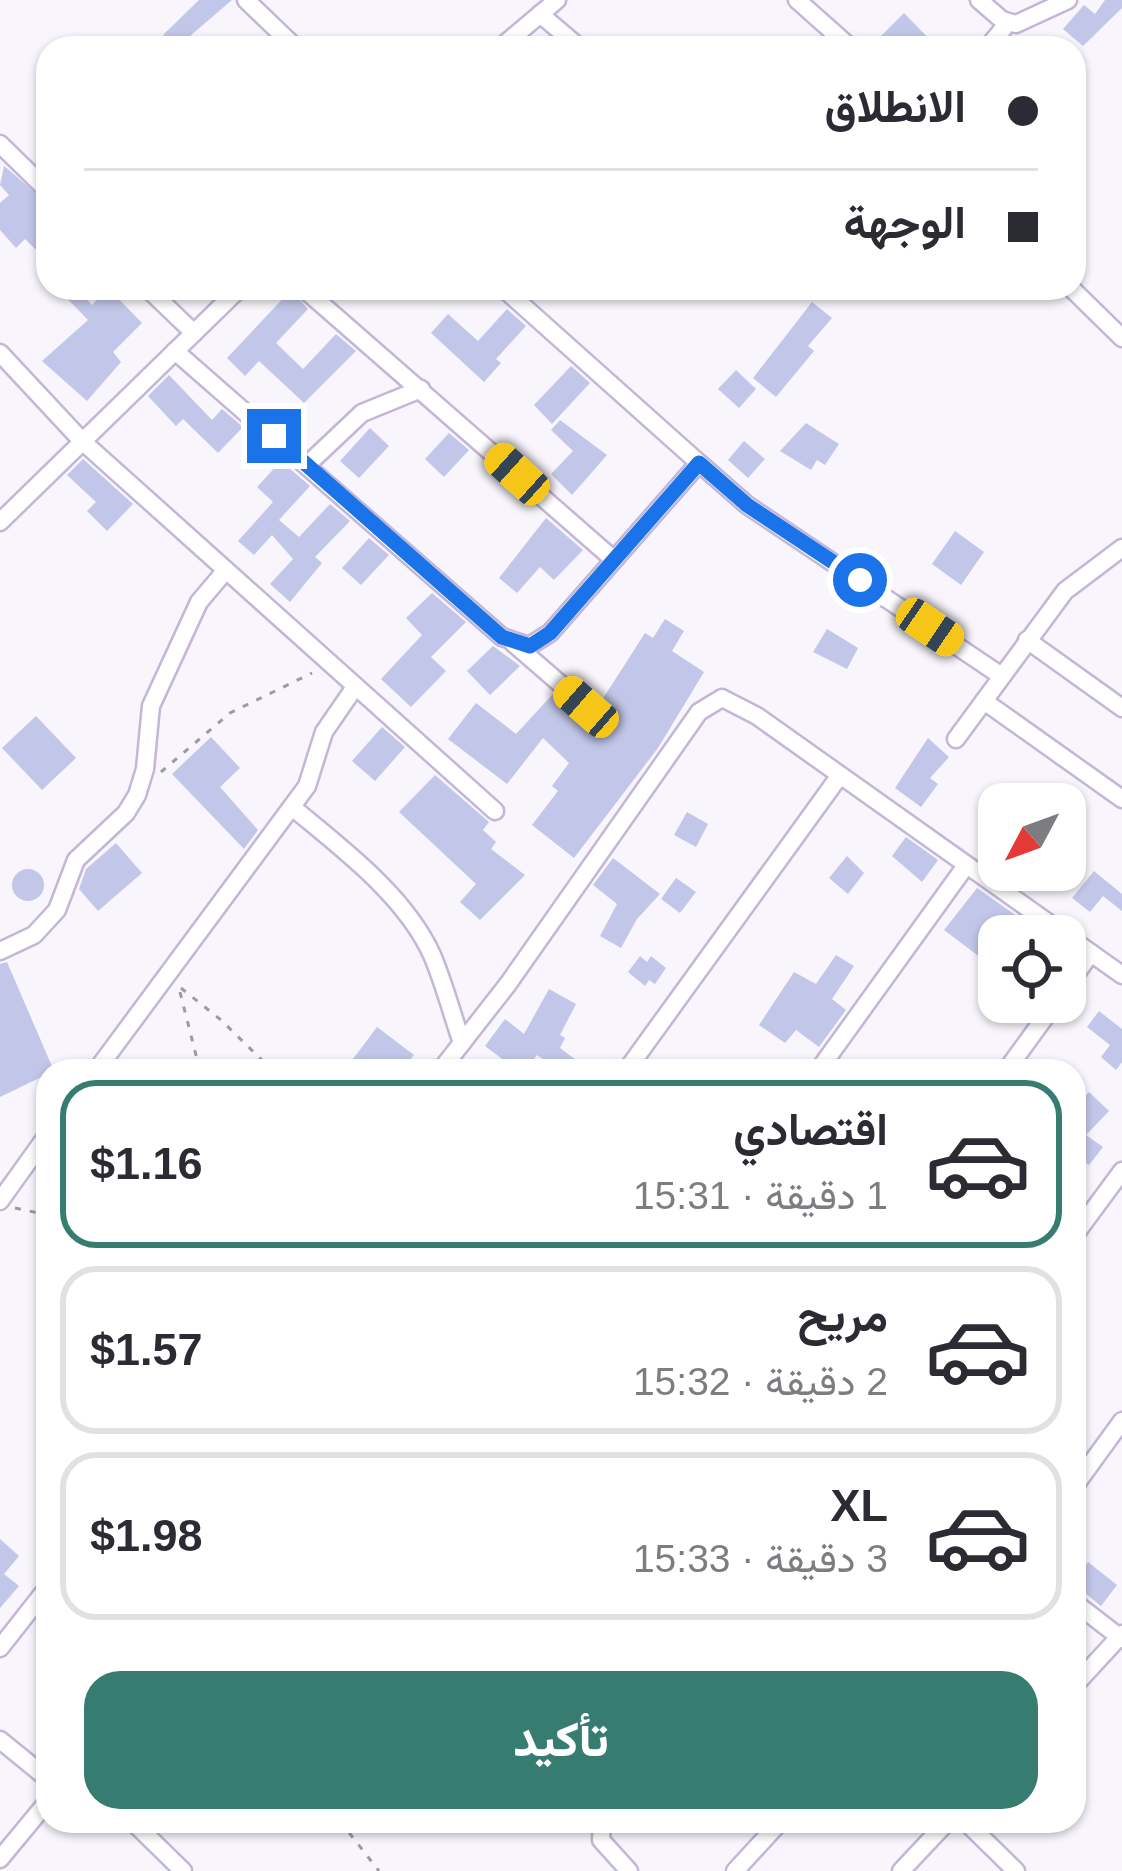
<!DOCTYPE html>
<html lang="ar">
<meta charset="utf-8">
<style>
:root{--surface:#fff;--page:#f7f7f7;--text:#2b2b33;--muted:#7c7c81;--line:#e1e1e2;--accent:#377c71}
body{margin:0;font-family:Arial,Vazirmatn,sans-serif;background:var(--page);color:var(--text);direction:rtl;height:100vh;display:flex;flex-direction:column;font-size:45px;white-space:nowrap}
*{box-sizing:border-box;margin:0}
p{font-size:39px;color:var(--muted)}
.icon{flex:none;width:66px;height:66px;fill:none;stroke:currentColor;stroke-width:2;stroke-linecap:round;stroke-linejoin:round}
.map{position:relative;flex:1;overflow:hidden;direction:ltr}
.sheet{position:absolute;left:36px;top:1059px;width:1050px;height:774px;display:flex;flex-direction:column;background:var(--surface);border-radius:36px;box-shadow:0 3px 9px #0004;direction:rtl}
.sheet>*{flex:none}
.guide{position:absolute;left:36px;top:36px;width:1050px;height:264px;border-radius:36px;box-shadow:0 3px 9px #0004;direction:rtl;display:grid;align-content:center;height:264px;padding:0 48px;background:var(--surface)}
.needle{width:78px;rotate:229deg}
.tools{position:absolute;left:978px;top:783px;display:grid;gap:24px}
.tools a{display:grid;place-items:center;width:108px;height:108px;border-radius:24px;background:var(--surface);box-shadow:0 3px 9px #0004;font-size:60px}
.end{position:absolute;width:54px;height:54px;margin:-27px;border:15px solid #1a73e8;background:#fff;box-shadow:0 0 0 6px #fff}
.from{border-radius:50%}
.car{position:absolute;width:36px;height:72px;margin:-36px -18px;border-radius:15px;box-shadow:0 0 9px 3px #0007;background:linear-gradient(#f5c518 24%,#345 0 40%,#f5c518 0 76%,#345 0 86%,#f5c518 0)}
.guide b{display:flex;align-items:center;gap:42px;height:114px;font-size:45px}
.guide b+b{border-top:3px solid var(--line)}
.guide i{width:30px;height:30px;background:var(--text)}
ul{padding:21px 0 0;list-style:none}
li{display:flex;align-items:center;gap:36px;height:168px;margin:0 24px 18px;padding:0 24px;border:6px solid var(--line);border-radius:36px}
li div{flex:1}
li b{display:block;font-size:45px}
li em{font-style:normal;font-weight:800}
li.active{border-color:var(--accent)}
li>.icon{width:108px;height:108px;stroke-width:1.5}
.cta{display:flex;gap:24px;margin-top:auto;padding:24px 48px}
.cta a{flex:1;height:138px;border-radius:36px;background:var(--accent);color:#fff;font-size:48px;font-weight:800;line-height:138px;text-align:center}
.map>svg:first-child{display:block}
.building{fill:#c2c7e9}
.lines{fill:none;stroke-linecap:round;stroke-linejoin:round}
.minor-casing{stroke:#c4b6d7;stroke-width:21}
.path{stroke:#9e9aa3;stroke-width:3;stroke-dasharray:6 9;stroke-linecap:butt}
.minor{stroke:#fff;stroke-width:16}
.route{stroke:#1a73e8;stroke-width:15}
</style>
<div class="map">
<svg width="1122" height="1871" viewBox="0 0 1122 1871">
<rect width="100%" height="100%" fill="#f8f5fc"/>
<g class="building">
<polygon points="199,0 232,0 176,48 163,35"/>
<polygon points="1105,0 1122,0 1122,8 1083,46 1063,29 1084,5 1095,14"/>
<polygon points="904,13 938,48 889,48 879,38"/>
<polygon points="4,166 48,203 48,262 25,239 16,248 0,230 0,203 9,195 0,185"/>
<polygon points="57,288 76,288 92,305 108,288 142,323 113,352 121,362 87,401 42,361 88,320"/>
<polygon points="291,290 308,309 276,343 303,369 336,334 356,351 304,403 259,361 245,376 227,358"/>
<polygon points="812,302 832,318 808,346 814,351 776,397 753,378"/>
<polygon points="507,309 526,326 496,359 501,363 484,382 431,333 448,314 478,341"/>
<polygon points="571,366 590,383 552,424 534,405"/>
<polygon points="736,370 756,389 739,408 718,389"/>
<polygon points="169,375 212,420 222,409 243,427 218,453 183,419 176,426 148,396"/>
<polygon points="560,420 607,455 572,495 551,474 573,451 551,430"/>
<polygon points="806,423 839,444 825,465 817,460 811,470 780,451"/>
<polygon points="370,428 389,446 359,478 340,461"/>
<polygon points="449,433 469,450 444,477 425,459"/>
<polygon points="744,441 765,459 748,478 728,460"/>
<polygon points="83,459 133,504 107,531 87,511 96,502 67,475"/>
<polygon points="281,461 310,486 279,520 299,537 330,504 350,521 315,557 322,563 290,602 270,584 293,559 272,535 254,555 238,541 273,502 257,487"/>
<polygon points="546,518 583,550 554,580 540,567 517,593 499,578"/>
<polygon points="955,531 984,552 961,585 932,564"/>
<polygon points="369,538 389,555 361,585 342,568"/>
<polygon points="432,593 466,622 431,657 446,671 411,707 381,679 422,635 406,618"/>
<polygon points="665,619 684,631 672,651 704,672 658,748 574,858 532,825 558,791 552,786 569,763 543,738 507,784 448,739 476,703 516,734 553,694 593,731 612,707 602,700 645,633 653,638"/>
<polygon points="827,629 858,648 847,669 813,652"/>
<polygon points="493,646 520,666 490,695 467,671"/>
<polygon points="36,716 76,758 42,790 2,748"/>
<polygon points="382,727 405,747 375,781 352,761"/>
<polygon points="211,737 240,768 220,787 258,830 244,849 172,774"/>
<polygon points="928,738 949,757 930,778 938,784 921,807 895,788"/>
<polygon points="435,775 489,822 483,830 496,842 491,849 525,875 480,920 460,902 476,884 399,812"/>
<polygon points="687,812 708,824 696,847 674,835"/>
<polygon points="906,837 938,860 922,882 892,856"/>
<polygon points="116,843 142,873 98,911 79,889 86,869"/>
<polygon points="847,856 864,873 848,894 829,878"/>
<polygon points="613,858 660,894 637,919 621,948 600,936 617,904 593,885"/>
<circle cx="28" cy="885" r="16"/>
<polygon points="1094,871 1122,894 1122,911 1103,896 1090,912 1072,898"/>
<polygon points="676,878 696,892 680,913 661,899"/>
<polygon points="977,888 1027,923 1017,936 999,936 999,959 993,967 944,930"/>
<polygon points="836,955 854,966 832,999 846,1010 819,1047 796,1030 785,1043 759,1025 794,972 816,984"/>
<polygon points="640,956 647,962 651,956 666,968 655,984 649,980 645,986 628,972"/>
<polygon points="7,962 54,1071 0,1097 0,964"/>
<polygon points="549,989 576,1004 560,1035 565,1038 560,1048 591,1071 560,1071 537,1055 525,1071 518,1071 485,1046 505,1019 524,1034"/>
<polygon points="1099,1011 1122,1029 1122,1062 1116,1070 1101,1057 1110,1045 1087,1027"/>
<polygon points="377,1027 414,1055 401,1071 360,1071 350,1063"/>
<polygon points="1089,1092 1109,1111 1086,1135 1103,1147 1089,1165 1074,1155 1074,1107"/>
<polygon points="0,1539 19,1556 4,1574 19,1586 0,1608"/>
<polygon points="1088,1562 1117,1585 1101,1606 1074,1584"/>
</g>
<g class="lines">
<g class="minor-casing">
<g id="minor">
<polyline points="246,0 296,48"/>
<polyline points="797,0 851,48"/>
<polyline points="979,0 1002,20 1016,24 1068,0"/>
<polyline points="540,14 580,48"/>
<polyline points="500,48 557,0"/>
<polyline points="987,48 1008,23"/>
<polyline points="0,144 48,191"/>
<polyline points="147,288 194,333"/>
<polyline points="303,288 613,559"/>
<polyline points="1071,288 1122,338"/>
<polyline points="175,351 502,637 529,646 550,633 699,463 503,288"/>
<polyline points="0,353 82,441 495,811"/>
<polyline points="699,463 747,505 1000,675"/>
<polyline points="308,464 362,413 421,389"/>
<polyline points="0,522 240,288"/>
<polyline points="1027,640 1122,708"/>
<polyline points="513,643 587,707"/>
<polyline points="984,701 1122,799"/>
<polyline points="956,739 1065,591 1122,548"/>
<path d="M 292,807 C 341,848 405,895 432,955 C 444,983 452,1014 462,1043"/>
<polyline points="0,951 34,935 57,910 76,860 126,813 137,795 145,769 151,706 199,602 226,570"/>
<polyline points="1065,989 1091,953"/>
<polyline points="96,1071 307,786 324,732 355,687"/>
<polyline points="440,1071 508,984 699,712 722,698 757,716 1122,975"/>
<polyline points="626,1071 838,778"/>
<polyline points="818,1071 965,867"/>
<polyline points="1006,1071 1056,1002"/>
<polyline points="0,1201 48,1134"/>
<polyline points="1074,1236 1122,1171"/>
<polyline points="1074,1487 1122,1421"/>
<polyline points="1074,1602 1122,1639"/>
<polyline points="0,1648 48,1587"/>
<polyline points="1074,1686 1122,1634"/>
<polyline points="0,1740 48,1779"/>
<polyline points="132,1821 183,1871"/>
<polyline points="602,1821 601,1840 629,1871"/>
<polyline points="965,1821 1016,1871"/>
<polyline points="0,1859 48,1801"/>
<polyline points="735,1871 781,1821"/>
<polyline points="901,1871 948,1821"/>
</g>
</g>
<g class="path">
<polyline points="161,772 230,713 312,673"/>
<polyline points="181,988 221,1020 273,1071"/>
<polyline points="180,992 200,1071"/>
<polyline points="15,1208 48,1215"/>
<polyline points="340,1821 379,1871"/>
</g>
<use href="#minor" class="minor"/>
</g>
<g class="lines">
<polyline class="route" points="274,436 502,637 530,646 550,633 699,463 747,505 860,580"/>
</g>
</svg>
<div class="tools">
<a><svg class="needle" viewBox="-14 -14 28 28"><path d="M0-13l5 13h-10z" fill="#e53935"/><path d="M0 13l5-13h-10z" fill="#7c7c81"/></svg></a>
<a><svg class="icon" aria-label="locate" viewBox="0 0 24 24"><circle cx="12" cy="12" r="6"/><path d="M12 2v4M12 18v4M2 12h4M18 12h4"/></svg></a>
</div>
<i class="end from" style="left:860px;top:580px"></i>
<i class="end" style="left:274px;top:436px"></i>
<i class="car" style="left:517px;top:474px;rotate:312deg"></i>
<i class="car" style="left:930px;top:627px;rotate:124deg"></i>
<i class="car" style="left:586px;top:707px;rotate:311deg"></i>
<div class="guide">
<b><i class="from"></i>الانطلاق</b>
<b><i></i>الوجهة</b>
</div>
<section class="sheet">
<ul>
<li class="active"><svg class="icon" aria-label="car" viewBox="0 0 24 24"><path d="M5 17H2v-5l4-1 3-4h7l3 4 3 1v5h-3M9 17h6M6 11h13"/><circle cx="7" cy="17" r="2"/><circle cx="17" cy="17" r="2"/></svg><div><b>اقتصادي</b><p>1 دقيقة · 15:31</p></div><em>$1.16</em></li>
<li><svg class="icon" aria-label="car" viewBox="0 0 24 24"><path d="M5 17H2v-5l4-1 3-4h7l3 4 3 1v5h-3M9 17h6M6 11h13"/><circle cx="7" cy="17" r="2"/><circle cx="17" cy="17" r="2"/></svg><div><b>مريح</b><p>2 دقيقة · 15:32</p></div><em>$1.57</em></li>
<li><svg class="icon" aria-label="car" viewBox="0 0 24 24"><path d="M5 17H2v-5l4-1 3-4h7l3 4 3 1v5h-3M9 17h6M6 11h13"/><circle cx="7" cy="17" r="2"/><circle cx="17" cy="17" r="2"/></svg><div><b>XL</b><p>3 دقيقة · 15:33</p></div><em>$1.98</em></li>
</ul>
<div class="cta"><a>تأكيد</a></div>
</section>
</div>
